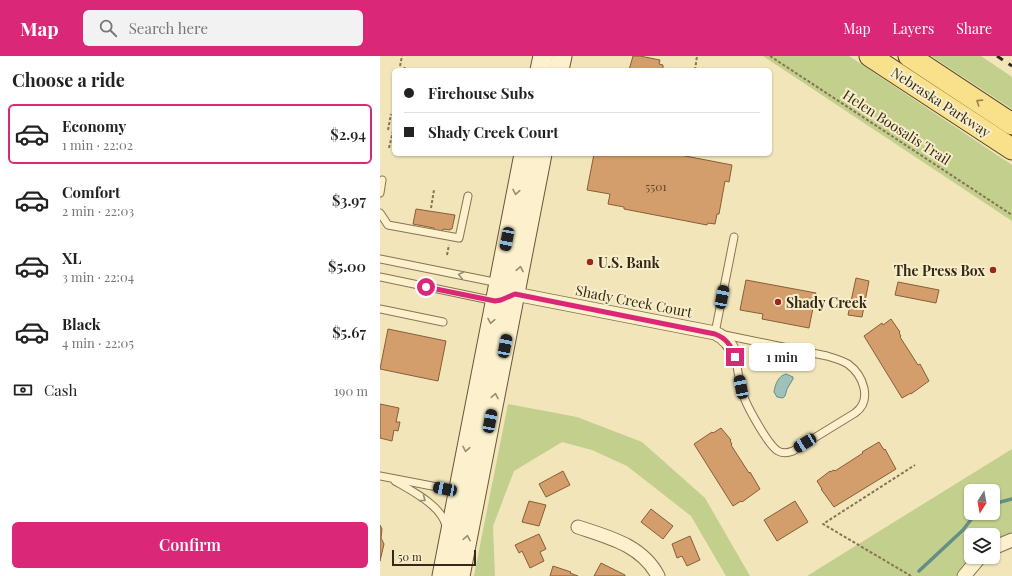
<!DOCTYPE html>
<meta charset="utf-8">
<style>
:root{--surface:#fff;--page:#f2f2f2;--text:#222;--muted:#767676;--line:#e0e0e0;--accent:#db2777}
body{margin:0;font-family:"Playfair Display",serif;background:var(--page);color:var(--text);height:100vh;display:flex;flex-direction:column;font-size:15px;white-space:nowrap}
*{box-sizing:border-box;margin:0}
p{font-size:13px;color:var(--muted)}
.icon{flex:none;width:22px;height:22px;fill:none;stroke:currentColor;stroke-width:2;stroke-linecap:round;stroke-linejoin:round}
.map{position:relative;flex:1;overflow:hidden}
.side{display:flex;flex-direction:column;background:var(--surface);width:380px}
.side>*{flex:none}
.hud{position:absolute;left:12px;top:12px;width:380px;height:88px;border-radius:6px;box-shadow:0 1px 3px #0004;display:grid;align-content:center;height:88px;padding:0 12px;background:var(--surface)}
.needle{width:26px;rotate:191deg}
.fabs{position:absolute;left:584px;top:428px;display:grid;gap:8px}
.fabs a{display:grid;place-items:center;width:36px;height:36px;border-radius:6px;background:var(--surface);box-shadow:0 1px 3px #0004;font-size:20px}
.scale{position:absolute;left:12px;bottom:10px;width:84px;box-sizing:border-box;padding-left:4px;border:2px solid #362919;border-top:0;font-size:11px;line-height:14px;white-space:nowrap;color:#362919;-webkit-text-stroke:3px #f8eec9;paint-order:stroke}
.end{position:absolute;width:18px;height:18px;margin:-9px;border:5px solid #db2777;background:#fff;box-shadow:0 0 0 2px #fff}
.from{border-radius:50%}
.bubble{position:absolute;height:28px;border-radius:6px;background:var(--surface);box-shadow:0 1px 3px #0004;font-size:13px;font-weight:600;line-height:28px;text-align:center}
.car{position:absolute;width:12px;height:24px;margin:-12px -6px;border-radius:5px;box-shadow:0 0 3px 1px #0007;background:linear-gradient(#222 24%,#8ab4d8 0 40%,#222 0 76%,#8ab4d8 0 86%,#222 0)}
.hud b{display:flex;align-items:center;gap:14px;height:38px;font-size:15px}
.hud b+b{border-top:1px solid var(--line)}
.hud i{width:10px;height:10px;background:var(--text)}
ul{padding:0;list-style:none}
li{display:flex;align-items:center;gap:12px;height:60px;margin:0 8px 6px;padding:0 4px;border:2px solid transparent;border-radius:6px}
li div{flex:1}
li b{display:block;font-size:15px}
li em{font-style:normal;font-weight:600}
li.active{border-color:var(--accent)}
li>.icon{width:36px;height:36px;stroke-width:1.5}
h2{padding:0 12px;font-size:18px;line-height:48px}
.pay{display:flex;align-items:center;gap:10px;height:44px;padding:0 12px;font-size:15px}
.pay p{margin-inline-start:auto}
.primary-button{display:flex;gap:8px;margin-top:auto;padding:8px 12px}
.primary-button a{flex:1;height:46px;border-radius:6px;background:var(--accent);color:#fff;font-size:16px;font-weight:600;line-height:46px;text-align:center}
header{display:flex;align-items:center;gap:24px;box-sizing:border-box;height:56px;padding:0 20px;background:var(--accent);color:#fff}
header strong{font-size:19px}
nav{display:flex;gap:22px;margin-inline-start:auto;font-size:14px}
.search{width:280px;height:36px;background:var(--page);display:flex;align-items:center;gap:10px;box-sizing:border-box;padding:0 14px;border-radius:6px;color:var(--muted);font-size:15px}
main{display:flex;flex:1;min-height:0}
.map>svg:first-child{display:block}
.green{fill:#c2cf8d;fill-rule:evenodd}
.water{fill:#9ec1b9;stroke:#668e87}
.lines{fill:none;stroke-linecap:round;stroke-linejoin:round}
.stream{stroke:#668e87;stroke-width:3.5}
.building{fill:#d39e6b;stroke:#895e36}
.lane-casing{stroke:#887353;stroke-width:9}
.street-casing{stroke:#887353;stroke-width:15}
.secondary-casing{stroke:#6a5436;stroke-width:21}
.primary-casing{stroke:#554028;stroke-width:23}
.path{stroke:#887353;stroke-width:2;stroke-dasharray:3 2;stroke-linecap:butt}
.lane{stroke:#fcf1cc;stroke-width:7}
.street{stroke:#fcf1cc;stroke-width:13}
.secondary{stroke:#fcf1cc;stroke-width:19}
.primary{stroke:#f9e08b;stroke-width:21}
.rail{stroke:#362919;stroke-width:3;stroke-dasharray:7 7;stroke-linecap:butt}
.oneway{stroke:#988452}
.oneway2{stroke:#998d72}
.route{stroke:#db2777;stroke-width:5}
.poi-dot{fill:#9c271e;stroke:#f8eec9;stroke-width:1.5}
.labels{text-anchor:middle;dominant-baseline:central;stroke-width:4;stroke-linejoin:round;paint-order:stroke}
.number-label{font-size:12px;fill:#5d462e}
.street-label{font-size:14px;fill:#362919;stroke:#f8eec9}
.poi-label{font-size:14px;font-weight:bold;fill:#362919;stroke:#f8eec9;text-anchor:start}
</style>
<header>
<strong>Map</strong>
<div class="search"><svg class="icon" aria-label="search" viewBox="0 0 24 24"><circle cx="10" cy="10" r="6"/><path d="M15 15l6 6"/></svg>Search here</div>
<nav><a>Map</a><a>Layers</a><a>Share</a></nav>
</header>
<main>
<section class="side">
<h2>Choose a ride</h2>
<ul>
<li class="active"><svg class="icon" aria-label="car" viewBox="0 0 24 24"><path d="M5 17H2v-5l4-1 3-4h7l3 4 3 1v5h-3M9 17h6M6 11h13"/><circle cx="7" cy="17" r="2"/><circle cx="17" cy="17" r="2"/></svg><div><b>Economy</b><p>1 min · 22:02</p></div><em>$2.94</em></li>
<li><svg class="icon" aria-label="car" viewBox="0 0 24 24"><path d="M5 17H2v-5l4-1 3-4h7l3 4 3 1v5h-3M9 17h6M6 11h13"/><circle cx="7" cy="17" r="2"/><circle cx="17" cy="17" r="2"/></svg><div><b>Comfort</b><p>2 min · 22:03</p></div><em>$3.97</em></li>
<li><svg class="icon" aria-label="car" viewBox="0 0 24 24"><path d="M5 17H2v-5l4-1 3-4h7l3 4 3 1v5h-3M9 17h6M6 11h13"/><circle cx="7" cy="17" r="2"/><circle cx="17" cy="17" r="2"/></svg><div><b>XL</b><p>3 min · 22:04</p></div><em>$5.00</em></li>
<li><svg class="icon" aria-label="car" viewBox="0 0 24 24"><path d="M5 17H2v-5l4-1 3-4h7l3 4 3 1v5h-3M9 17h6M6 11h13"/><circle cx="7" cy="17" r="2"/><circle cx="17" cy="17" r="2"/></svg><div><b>Black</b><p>4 min · 22:05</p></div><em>$5.67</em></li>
</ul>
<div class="pay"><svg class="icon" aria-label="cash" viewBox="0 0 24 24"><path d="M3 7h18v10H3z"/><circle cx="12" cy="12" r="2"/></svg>Cash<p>190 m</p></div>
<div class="primary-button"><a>Confirm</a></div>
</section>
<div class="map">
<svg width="632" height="520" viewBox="0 0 632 520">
<rect width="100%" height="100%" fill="#f1e5b9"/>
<g class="green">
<polygon points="383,0 469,0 632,109 632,165"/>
<polygon points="551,0 601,0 632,21 632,53"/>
<polygon points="128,348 197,361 262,386 325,442 370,520 346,520 311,460 247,410 212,394 182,386 134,415 113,470 115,520 94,520"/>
<path d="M 632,393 L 632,484 L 613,492 L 613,479 L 591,479 L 591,501 L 600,501 L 584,520 L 427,520 ZM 591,435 L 613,435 L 613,457 L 591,457 Z"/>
</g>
<path class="water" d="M 406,318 L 413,321 L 413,323 L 407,333 L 405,340 L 403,342 L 397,341 L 394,336 C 395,329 398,320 406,318 Z"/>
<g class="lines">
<g class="stream">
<polyline points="613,448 632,443"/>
<polyline points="539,515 583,474 596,457"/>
</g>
</g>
<g class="building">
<polygon points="253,0 260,0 280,4 279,8 283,9 283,14 249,14"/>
<polygon points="214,98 295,98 352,109 349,126 345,125 339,158 337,158 335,168 328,167 327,169 244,153 244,151 228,148 230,138 207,134"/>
<polygon points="36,153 75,159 72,173 70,173 70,174 63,173 62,176 53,177 54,172 33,168"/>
<polygon points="476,222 489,225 482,261 468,259"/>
<polygon points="366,224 436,237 429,272 382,263 383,258 360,254"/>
<polygon points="518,226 559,234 556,247 515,239"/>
<polygon points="511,263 520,276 519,277 521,280 520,281 538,309 540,308 549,325 531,338 531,337 522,342 484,280 502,267 503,269"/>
<polygon points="8,273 66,285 58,325 0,313"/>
<polygon points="0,348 19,352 16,366 20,366 18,375 14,374 12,385 0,382"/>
<polygon points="341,372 351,384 350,385 352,388 351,389 369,417 370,416 380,433 362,446 361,445 353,450 314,388 332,376 333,377"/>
<polygon points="499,386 504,394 505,393 516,413 454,451 441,433 442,433 437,425 450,415 450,416 454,414 455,415 483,397 482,396"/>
<polygon points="183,415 190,429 166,441 159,428"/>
<polygon points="149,445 166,449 159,470 142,466"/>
<polygon points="415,445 428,466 397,485 384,464"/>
<polygon points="271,453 293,470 283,483 261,466"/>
<polygon points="0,469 2,473 1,482 4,488 0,505"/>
<polygon points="159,478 166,493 160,496 164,505 150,512 142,495 139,497 135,489"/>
<polygon points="310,480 320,504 307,510 302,500 297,502 292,488"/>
<polygon points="221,507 245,519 245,520 214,520"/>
<polygon points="173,510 191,516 190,517 198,520 170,520"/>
</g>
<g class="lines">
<g class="lane-casing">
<g id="lane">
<polyline points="0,137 2,124"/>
<polyline points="0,157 8,169 79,182 88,140"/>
<path d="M 354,181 L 335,277 L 447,300 C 454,302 461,304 468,308 C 483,319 493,344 475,357 L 413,395 C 408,397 403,398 398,395 C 388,389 366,349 363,338 C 359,326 358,313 355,301"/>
<polyline points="0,203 119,227"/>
<polyline points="0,221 115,245"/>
<polyline points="0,253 63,266"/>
<polyline points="0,420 78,435"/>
<path d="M 15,425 C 32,435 62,450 66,470"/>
</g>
</g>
<g class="street-casing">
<g id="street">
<path d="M 130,233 L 135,238 L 335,277 C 346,282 352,290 355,301"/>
<path d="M 198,471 C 228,481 262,489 278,520"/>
<polyline points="613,492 632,484"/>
<polyline points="584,520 600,501"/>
</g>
</g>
<g class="secondary-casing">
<g id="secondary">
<polyline points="160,14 163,0"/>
<polyline points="179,14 182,0"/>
<polyline points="62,520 144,98"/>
<polyline points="80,520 162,98"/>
</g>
</g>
<g class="primary-casing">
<g id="primary">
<polyline points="490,0 632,93"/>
<polyline points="529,0 632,68"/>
</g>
</g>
<g class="path">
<polyline points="390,0 632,159"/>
<polyline points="20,10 22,0"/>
<polyline points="24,14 25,11"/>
<polyline points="315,14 317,0"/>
<polyline points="8,74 11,58"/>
<polyline points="9,92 13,75"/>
<polyline points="51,152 54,134"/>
<polyline points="67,199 69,189"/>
<polyline points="531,520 443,468 535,409"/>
</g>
<use href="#lane" class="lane"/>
<use href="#street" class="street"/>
<use href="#secondary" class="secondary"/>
<use href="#primary" class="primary"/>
<polyline class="rail" points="617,0 632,10"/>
</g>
<defs><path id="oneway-chevron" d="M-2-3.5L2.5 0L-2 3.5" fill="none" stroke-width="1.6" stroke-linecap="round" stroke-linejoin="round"/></defs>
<use class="oneway" href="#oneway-chevron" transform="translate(599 46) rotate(-147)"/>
<g class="oneway2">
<use href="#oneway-chevron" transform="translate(136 136) rotate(101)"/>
<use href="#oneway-chevron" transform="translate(140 213) rotate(-79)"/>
<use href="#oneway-chevron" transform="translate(81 219) rotate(-168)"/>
<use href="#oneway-chevron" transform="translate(111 265) rotate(101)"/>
<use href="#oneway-chevron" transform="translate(115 340) rotate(-79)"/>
<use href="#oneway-chevron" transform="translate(86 393) rotate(101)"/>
<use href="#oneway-chevron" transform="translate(43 443) rotate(37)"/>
<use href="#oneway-chevron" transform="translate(87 482) rotate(-79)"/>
</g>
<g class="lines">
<path class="route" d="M 46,231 L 115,245 L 121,244 L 135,238 L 335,278 C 346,282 352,290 355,301"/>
</g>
<g class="poi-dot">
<circle cx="210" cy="206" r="4"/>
<circle cx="613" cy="214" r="4"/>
<circle cx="398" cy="246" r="4"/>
</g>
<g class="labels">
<g class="number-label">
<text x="276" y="130">5501</text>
</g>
<g class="street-label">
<text transform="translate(561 46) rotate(33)">Nebraska Parkway</text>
<text transform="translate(517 71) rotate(33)">Helen Boosalis Trail</text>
<text transform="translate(254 245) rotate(11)">Shady Creek Court</text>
</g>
<g class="poi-label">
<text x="218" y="206">U.S. Bank</text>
<text x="605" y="214" text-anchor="end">The Press Box</text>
<text x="406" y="246">Shady Creek</text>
</g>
</g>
</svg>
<div class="fabs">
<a><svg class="needle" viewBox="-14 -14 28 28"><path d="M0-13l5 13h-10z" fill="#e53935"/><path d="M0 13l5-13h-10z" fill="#767676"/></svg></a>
<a><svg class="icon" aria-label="layers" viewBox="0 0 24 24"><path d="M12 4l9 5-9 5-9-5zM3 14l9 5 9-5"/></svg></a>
</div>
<div class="scale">50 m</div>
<i class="end from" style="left:46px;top:231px"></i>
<i class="end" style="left:355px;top:301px"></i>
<div class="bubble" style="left:369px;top:287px;width:66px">1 min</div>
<i class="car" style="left:127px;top:183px;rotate:191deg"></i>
<i class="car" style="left:342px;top:241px;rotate:11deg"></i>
<i class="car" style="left:125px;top:290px;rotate:11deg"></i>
<i class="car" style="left:361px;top:331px;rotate:349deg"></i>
<i class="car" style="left:110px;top:365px;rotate:11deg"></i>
<i class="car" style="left:425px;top:387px;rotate:238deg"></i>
<i class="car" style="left:65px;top:433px;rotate:281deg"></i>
<div class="hud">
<b><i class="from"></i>Firehouse Subs</b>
<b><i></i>Shady Creek Court</b>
</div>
</div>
</main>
